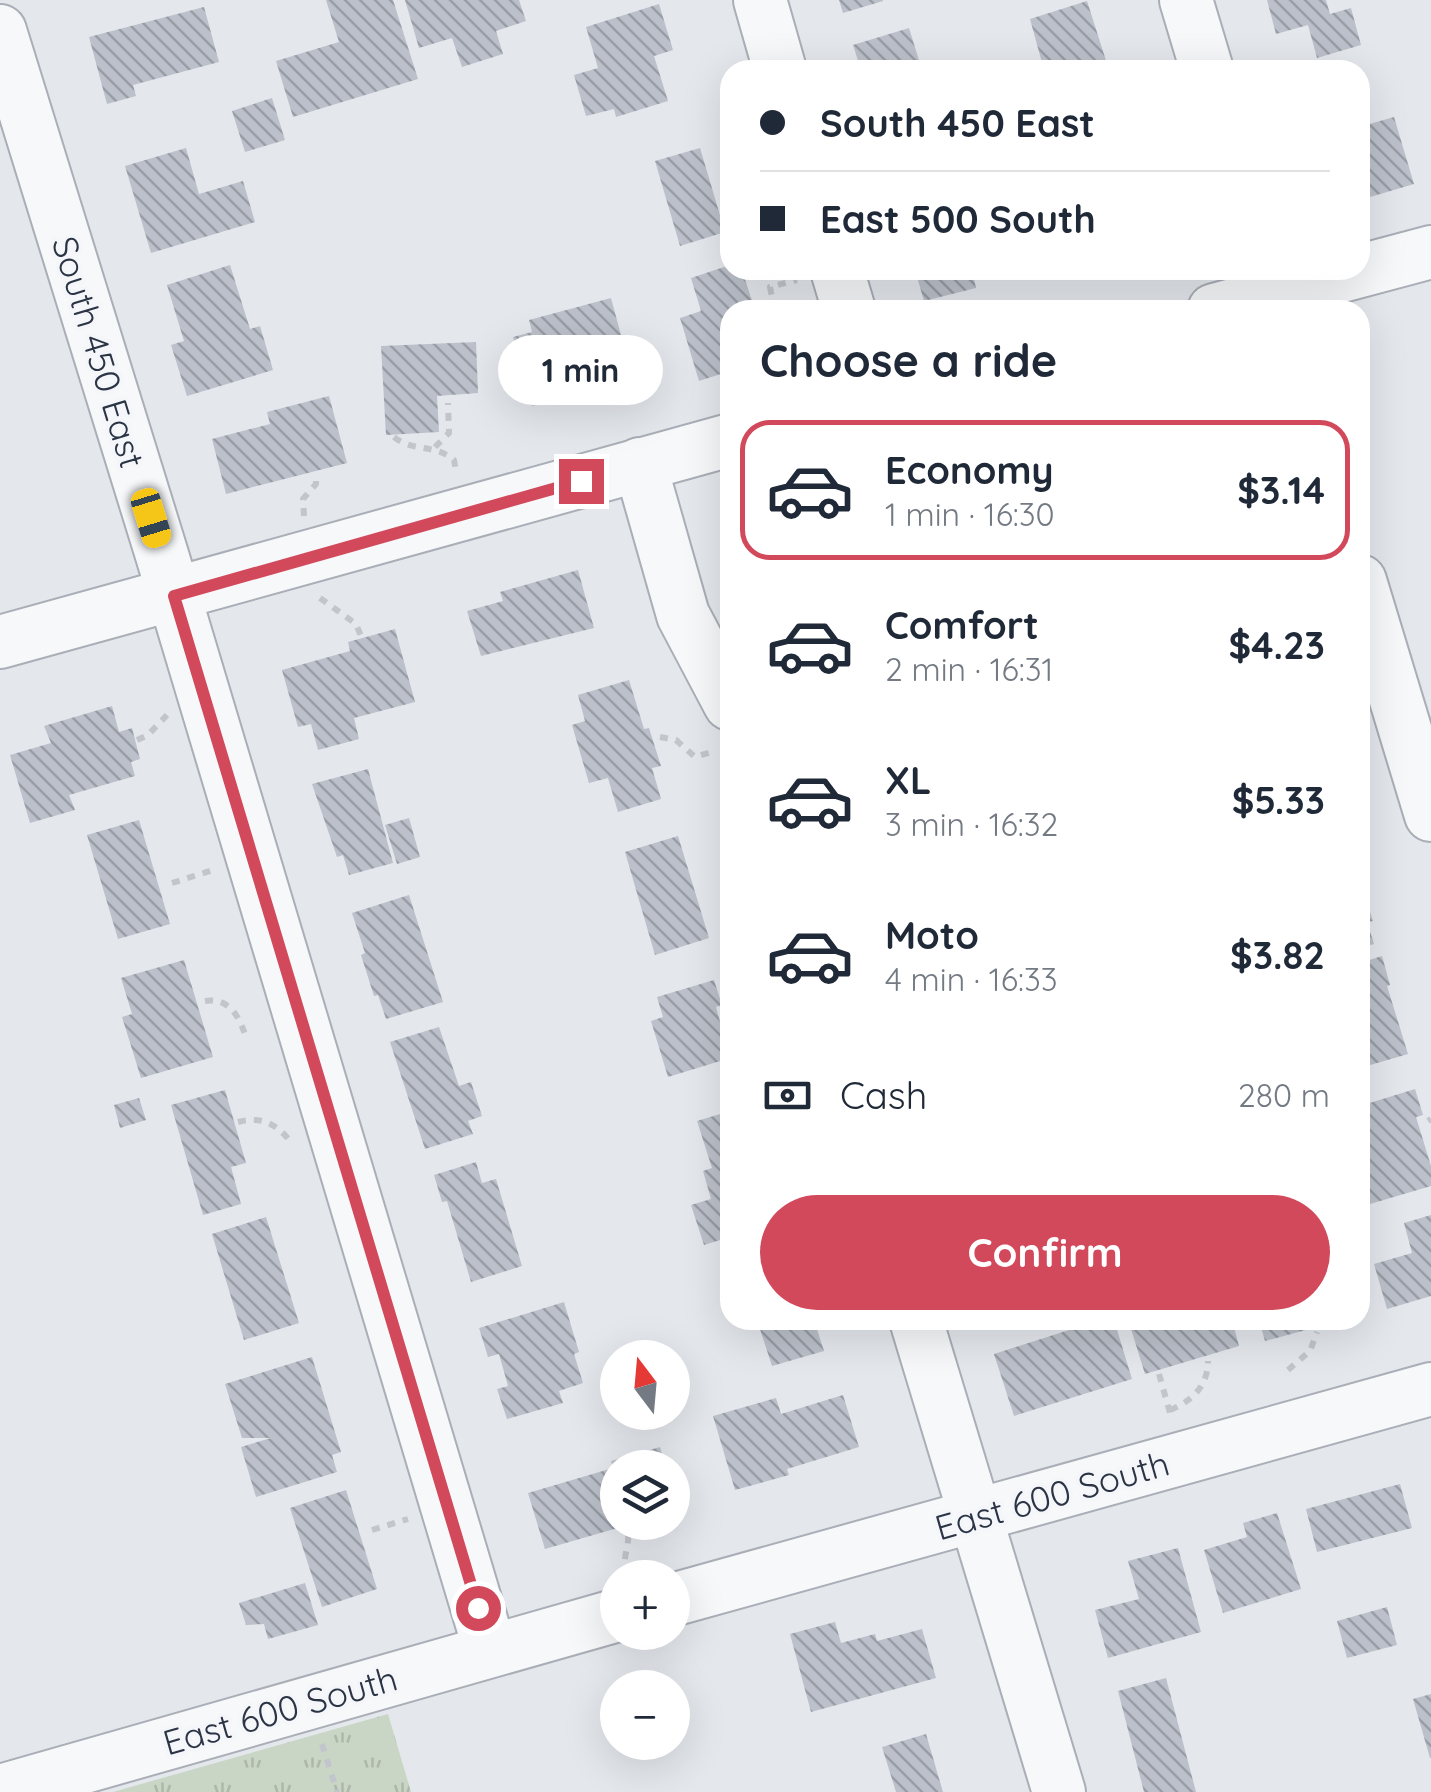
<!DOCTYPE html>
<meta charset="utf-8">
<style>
:root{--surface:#fff;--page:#f6f6f7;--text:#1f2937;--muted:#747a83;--line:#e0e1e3;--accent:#d1495b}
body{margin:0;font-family:Quicksand,sans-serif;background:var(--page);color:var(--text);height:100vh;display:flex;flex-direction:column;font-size:38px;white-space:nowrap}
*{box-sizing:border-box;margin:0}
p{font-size:32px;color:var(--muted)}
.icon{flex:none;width:55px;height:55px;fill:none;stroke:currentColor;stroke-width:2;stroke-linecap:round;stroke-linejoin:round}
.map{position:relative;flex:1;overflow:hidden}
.details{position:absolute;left:720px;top:300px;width:650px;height:1030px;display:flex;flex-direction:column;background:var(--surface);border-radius:30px;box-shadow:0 10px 40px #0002}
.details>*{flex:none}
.hud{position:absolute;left:720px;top:60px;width:650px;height:220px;border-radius:30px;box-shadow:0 10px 40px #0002;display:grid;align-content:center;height:220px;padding:0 40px;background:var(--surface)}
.needle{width:65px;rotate:344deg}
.fabs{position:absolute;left:600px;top:1340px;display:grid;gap:20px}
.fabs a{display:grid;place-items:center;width:90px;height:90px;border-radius:50%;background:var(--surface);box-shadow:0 10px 40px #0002;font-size:50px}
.end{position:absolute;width:45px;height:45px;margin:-22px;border:12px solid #d1495b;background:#fff;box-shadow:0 0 0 5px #fff}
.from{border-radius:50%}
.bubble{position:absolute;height:70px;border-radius:35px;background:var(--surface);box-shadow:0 10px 40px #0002;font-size:32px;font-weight:700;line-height:70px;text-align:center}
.car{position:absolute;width:30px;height:60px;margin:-30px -15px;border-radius:12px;box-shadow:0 0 8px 2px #0007;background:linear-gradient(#f5c518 24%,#345 0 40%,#f5c518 0 76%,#345 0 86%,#f5c518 0)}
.hud b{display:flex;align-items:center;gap:35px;height:95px;font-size:38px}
.hud b+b{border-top:2px solid var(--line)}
.hud i{width:25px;height:25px;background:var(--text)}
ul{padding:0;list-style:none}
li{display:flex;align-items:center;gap:30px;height:140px;margin:0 20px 15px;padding:0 20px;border:5px solid transparent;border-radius:30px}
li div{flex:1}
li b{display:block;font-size:38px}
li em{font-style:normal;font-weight:700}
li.active{border-color:var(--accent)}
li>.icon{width:90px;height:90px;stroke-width:1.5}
h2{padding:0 40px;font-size:45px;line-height:120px}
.pay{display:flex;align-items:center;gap:25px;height:110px;padding:0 40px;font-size:38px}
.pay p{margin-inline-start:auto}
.button{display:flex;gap:20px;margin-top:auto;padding:20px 40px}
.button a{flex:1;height:115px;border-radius:60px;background:var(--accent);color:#fff;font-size:40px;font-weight:700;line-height:115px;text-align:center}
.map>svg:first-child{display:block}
.grass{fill:url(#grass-tufts)}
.building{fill:url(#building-back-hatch)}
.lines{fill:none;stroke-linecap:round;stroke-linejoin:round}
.minor-casing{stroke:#a9aeb7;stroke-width:56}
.path{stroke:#c2c5cb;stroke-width:6;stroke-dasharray:8 8;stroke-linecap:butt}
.minor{stroke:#f7f8fa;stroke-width:52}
.route{stroke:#d1495b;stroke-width:12}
.labels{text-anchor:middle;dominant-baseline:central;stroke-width:8;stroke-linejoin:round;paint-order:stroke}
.street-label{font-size:35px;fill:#2b3445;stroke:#f4f6f9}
</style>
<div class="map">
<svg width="1431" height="1792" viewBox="0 0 1431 1792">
<defs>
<pattern id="grass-tufts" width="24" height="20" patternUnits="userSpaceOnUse" patternTransform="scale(2.5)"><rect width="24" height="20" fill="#c9d6c5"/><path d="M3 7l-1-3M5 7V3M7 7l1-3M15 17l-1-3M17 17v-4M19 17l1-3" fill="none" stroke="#adb8ab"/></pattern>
<pattern id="building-back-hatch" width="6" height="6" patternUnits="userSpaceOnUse" patternTransform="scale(2.5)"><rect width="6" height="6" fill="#bbc0ca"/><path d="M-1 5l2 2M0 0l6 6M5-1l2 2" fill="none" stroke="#989da6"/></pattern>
</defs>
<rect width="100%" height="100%" fill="#e4e7ec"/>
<polygon class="grass" points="388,1714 411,1792 113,1792"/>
<g class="building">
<polygon points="326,0 393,0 418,79 293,117 276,61 339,42"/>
<polygon points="405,0 519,0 526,21 496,31 503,54 462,67 452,38 419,48"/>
<polygon points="839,0 883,0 883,1 843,13"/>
<polygon points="1267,0 1326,0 1330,14 1351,8 1361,45 1317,58 1308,25 1276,34"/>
<polygon points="1087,1 1109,70 1044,70 1030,19"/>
<polygon points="659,4 673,50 654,56 668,101 616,117 614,109 586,116 574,75 598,68 586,27"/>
<polygon points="204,7 219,62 133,85 136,96 107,104 89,37"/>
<polygon points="909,28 922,70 861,70 853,45"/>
<polygon points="272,98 285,140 245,152 232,111"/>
<polygon points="1360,109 1366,125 1394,117 1414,184 1360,200"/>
<polygon points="186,148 199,194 243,181 255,222 151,253 125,166"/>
<polygon points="700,148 725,232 680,246 655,161"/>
<polygon points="230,265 250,329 260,326 273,370 187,396 171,345 184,341 167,285"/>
<polygon points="730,265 730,270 742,270 755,310 730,310 730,371 699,381 680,318 701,311 691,278"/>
<polygon points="915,270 972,270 976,288 924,301"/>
<polygon points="611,298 624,346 568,361 577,394 532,406 513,337 532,332 529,320"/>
<polygon points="476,342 478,393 437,396 439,432 386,435 381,346"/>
<polygon points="329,396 347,463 226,494 212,439 270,424 267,412"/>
<polygon points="578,570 594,628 481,656 467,611 503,601 500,592"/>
<polygon points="395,629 415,702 354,718 359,739 318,750 311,724 298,727 282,670 350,651 348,642"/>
<polygon points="629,680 644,729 649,728 661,766 652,768 661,799 618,812 608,778 589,783 572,725 585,721 578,695"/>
<polygon points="112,706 119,732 132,728 140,759 131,762 135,776 69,795 75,810 30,823 10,755 51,743 44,726"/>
<polygon points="368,769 393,863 349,875 343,855 337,857 312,784"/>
<polygon points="409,818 420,857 397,864 385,825"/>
<polygon points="139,820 170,924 118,939 87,835"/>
<polygon points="678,836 709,938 655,955 625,852"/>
<polygon points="1360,881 1373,921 1367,922 1374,944 1360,948"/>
<polygon points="409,895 443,1002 386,1019 378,995 374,996 361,955 365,953 352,913"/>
<polygon points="1382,956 1390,985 1387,986 1408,1054 1360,1068 1360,963"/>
<polygon points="184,960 213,1057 141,1078 122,1017 132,1014 121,978"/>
<polygon points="714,980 722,1005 716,1007 730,1058 668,1077 651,1021 663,1017 657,997"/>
<polygon points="439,1027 459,1086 471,1082 482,1116 468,1121 473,1134 425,1149 390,1042"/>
<polygon points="1415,1089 1423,1115 1416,1117 1431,1166 1431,1186 1370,1204 1367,1193 1360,1195 1360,1106"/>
<polygon points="225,1090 246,1163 231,1167 241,1204 203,1215 171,1105"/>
<polygon points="139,1098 146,1120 120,1128 114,1105"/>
<polygon points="730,1111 730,1237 704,1245 691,1205 711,1199 703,1171 712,1168 697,1121"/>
<polygon points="476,1162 482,1183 496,1179 522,1266 471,1282 447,1201 442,1202 434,1175"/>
<polygon points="1431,1215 1431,1296 1387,1309 1374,1264 1412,1253 1404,1223"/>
<polygon points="266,1217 299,1323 244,1340 212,1234"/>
<polygon points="564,1302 579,1352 574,1354 583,1383 559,1391 563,1403 507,1419 497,1389 508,1386 499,1354 488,1357 479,1328"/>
<polygon points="757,1320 814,1320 824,1351 772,1366"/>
<polygon points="1100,1320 1114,1320 1132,1379 1014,1416 994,1354"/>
<polygon points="1162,1320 1232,1320 1239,1346 1145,1374 1131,1329"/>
<polygon points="1259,1320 1339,1320 1339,1321 1265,1341"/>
<polygon points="312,1357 341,1452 332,1455 337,1472 256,1497 241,1447 271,1438 242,1438 225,1384"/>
<polygon points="843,1395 859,1447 787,1469 789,1475 735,1490 713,1416 776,1398 781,1414"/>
<polygon points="660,1447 666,1468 618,1468 618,1522 650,1523 629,1530 628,1525 545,1549 528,1493 613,1468 611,1461"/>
<polygon points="1400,1484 1412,1528 1317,1552 1306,1509"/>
<polygon points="346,1490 377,1589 322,1607 290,1508"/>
<polygon points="1277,1513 1301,1589 1223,1613 1204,1550 1247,1537 1243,1523"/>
<polygon points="1178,1548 1201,1632 1108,1658 1095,1610 1139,1599 1128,1561"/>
<polygon points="305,1583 318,1625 268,1639 264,1624 246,1625 239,1603"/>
<polygon points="1387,1607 1397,1645 1347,1658 1337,1621"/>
<polygon points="835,1622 841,1643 875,1634 877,1641 922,1629 936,1678 811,1712 790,1634"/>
<polygon points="1166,1678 1196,1792 1144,1792 1118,1691"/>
<polygon points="1431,1694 1431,1758 1430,1758 1413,1699"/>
<polygon points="926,1734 943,1792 896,1792 882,1747"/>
</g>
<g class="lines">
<g class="minor-casing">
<g id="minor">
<polyline points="760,0 780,70"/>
<polyline points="1186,0 1207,70"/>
<polyline points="0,31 162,555 490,1650"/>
<polyline points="837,270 849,310"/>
<polyline points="1214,310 1431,252"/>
<polyline points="640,464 683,615 730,704"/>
<polyline points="1360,581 1431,815"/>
<polyline points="0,642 730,440"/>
<polyline points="916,1320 1059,1792"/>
<polyline points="672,1600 1431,1389"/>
<polyline points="0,1791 618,1615"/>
</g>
</g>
<g class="path">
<polyline points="768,310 772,297 770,287 797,280"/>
<path d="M 560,401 C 583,396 598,380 595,356"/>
<path d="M 394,437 C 412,452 436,444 454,460 L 456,471"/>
<polyline points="435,447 449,433 448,403"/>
<polyline points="304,516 303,499 316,484 316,475"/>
<polyline points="320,598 356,624 361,636"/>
<polyline points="660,737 676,740 695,757 712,752"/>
<polyline points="137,740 148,735 167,715"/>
<polyline points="172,883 213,870"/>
<path d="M 205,1001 C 231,997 240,1019 247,1040"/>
<polyline points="725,1021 730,1021"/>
<polyline points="1428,1121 1431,1119"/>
<path d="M 238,1122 C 260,1116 276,1123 290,1141"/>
<polyline points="1288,1370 1310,1351 1317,1332"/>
<polyline points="1159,1374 1170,1413"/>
<path d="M 1170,1410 C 1192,1401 1208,1386 1208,1361"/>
<polyline points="372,1530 408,1519"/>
<path d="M 626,1575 C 621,1558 630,1548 628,1531"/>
<polyline points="322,1744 337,1792"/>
</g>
<use href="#minor" class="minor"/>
</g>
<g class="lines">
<polyline class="route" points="478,1608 174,596 581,481"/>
</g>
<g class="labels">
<g class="street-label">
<text transform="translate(99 352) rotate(73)">South 450 East</text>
<text transform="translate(1052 1495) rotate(-16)">East 600 South</text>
<text transform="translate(280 1710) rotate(-16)">East 600 South</text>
</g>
</g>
</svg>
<div class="fabs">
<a><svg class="needle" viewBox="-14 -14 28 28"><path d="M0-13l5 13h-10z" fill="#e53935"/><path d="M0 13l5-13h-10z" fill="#747a83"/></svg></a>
<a><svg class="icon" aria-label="layers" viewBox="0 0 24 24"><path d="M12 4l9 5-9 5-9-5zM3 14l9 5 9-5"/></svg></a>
<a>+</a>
<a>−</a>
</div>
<i class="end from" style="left:478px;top:1608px"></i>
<i class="end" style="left:581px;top:481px"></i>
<div class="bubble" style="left:498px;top:335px;width:165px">1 min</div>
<i class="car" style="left:151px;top:518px;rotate:163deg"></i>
<div class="hud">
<b><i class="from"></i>South 450 East</b>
<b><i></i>East 500 South</b>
</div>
<section class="details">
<h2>Choose a ride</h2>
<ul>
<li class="active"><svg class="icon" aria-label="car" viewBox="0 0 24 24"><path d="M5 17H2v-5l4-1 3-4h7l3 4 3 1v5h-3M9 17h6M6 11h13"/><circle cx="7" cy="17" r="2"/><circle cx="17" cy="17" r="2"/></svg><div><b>Economy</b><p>1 min · 16:30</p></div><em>$3.14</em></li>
<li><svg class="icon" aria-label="car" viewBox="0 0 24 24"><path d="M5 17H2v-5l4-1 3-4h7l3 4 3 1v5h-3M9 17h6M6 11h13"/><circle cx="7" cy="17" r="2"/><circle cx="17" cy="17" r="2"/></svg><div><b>Comfort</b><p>2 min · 16:31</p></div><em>$4.23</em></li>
<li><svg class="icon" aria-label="car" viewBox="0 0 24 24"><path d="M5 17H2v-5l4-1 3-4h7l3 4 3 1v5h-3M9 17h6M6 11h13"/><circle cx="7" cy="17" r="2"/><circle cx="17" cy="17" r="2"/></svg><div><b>XL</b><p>3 min · 16:32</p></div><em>$5.33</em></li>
<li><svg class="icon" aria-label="car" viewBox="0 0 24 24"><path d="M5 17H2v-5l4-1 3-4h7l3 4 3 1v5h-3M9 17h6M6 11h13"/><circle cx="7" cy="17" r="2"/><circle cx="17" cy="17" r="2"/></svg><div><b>Moto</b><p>4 min · 16:33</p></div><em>$3.82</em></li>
</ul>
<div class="pay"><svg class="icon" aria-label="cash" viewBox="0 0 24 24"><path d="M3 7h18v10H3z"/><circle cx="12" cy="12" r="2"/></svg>Cash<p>280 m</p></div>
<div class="button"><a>Confirm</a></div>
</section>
</div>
